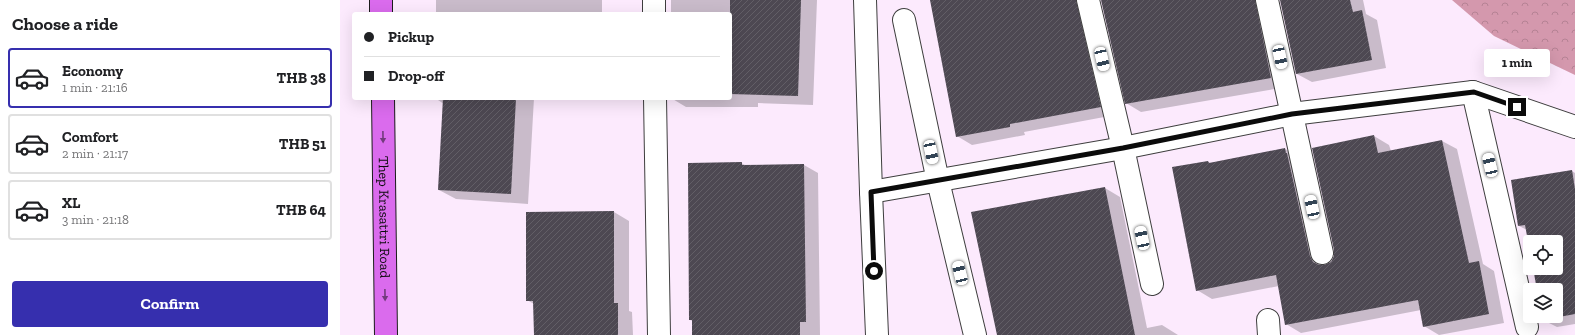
<!DOCTYPE html>
<meta charset="utf-8">
<style>
:root{--surface:#fff;--page:#f6f6f6;--text:#202124;--muted:#757577;--line:#e0e0e0;--accent:#362fae}
body{margin:0;font-family:"Zilla Slab",serif;background:var(--page);color:var(--text);height:100vh;display:flex;flex-direction:column;font-size:15px;white-space:nowrap}
*{box-sizing:border-box;margin:0}
p{font-size:13px;color:var(--muted)}
.icon{flex:none;width:22px;height:22px;fill:none;stroke:currentColor;stroke-width:2;stroke-linecap:round;stroke-linejoin:round}
.map{position:relative;flex:1;overflow:hidden}
.panel{display:flex;flex-direction:column;background:var(--surface);width:340px}
.panel>*{flex:none}
.top-card{position:absolute;left:12px;top:12px;width:380px;height:88px;border-radius:4px;box-shadow:0 4px 16px #0002;display:grid;align-content:center;height:88px;padding:0 12px;background:var(--surface)}
.controls{position:absolute;left:1183px;top:235px;display:grid;gap:8px}
.controls a{display:grid;place-items:center;width:40px;height:40px;border-radius:4px;background:var(--surface);box-shadow:0 4px 16px #0002;font-size:20px}
.end{position:absolute;width:18px;height:18px;margin:-9px;border:5px solid #0b0b0b;background:#fff;box-shadow:0 0 0 2px #fff}
.from{border-radius:50%}
.bubble{position:absolute;height:28px;border-radius:4px;background:var(--surface);box-shadow:0 4px 16px #0002;font-size:13px;font-weight:800;line-height:28px;text-align:center}
.car{position:absolute;width:12px;height:24px;margin:-12px -6px;border-radius:5px;box-shadow:0 0 3px 1px #0007;background:linear-gradient(#fff 24%,#345 0 40%,#fff 0 76%,#345 0 86%,#fff 0)}
.top-card b{display:flex;align-items:center;gap:14px;height:38px;font-size:15px}
.top-card b+b{border-top:1px solid var(--line)}
.top-card i{width:10px;height:10px;background:var(--text)}
ul{padding:0;list-style:none}
li{display:flex;align-items:center;gap:12px;height:60px;margin:0 8px 6px;padding:0 4px;border:2px solid var(--line);border-radius:4px}
li div{flex:1}
li b{display:block;font-size:15px}
li em{font-style:normal;font-weight:800}
li.active{border-color:var(--accent)}
li>.icon{width:36px;height:36px;stroke-width:1.5}
h2{padding:0 12px;font-size:18px;line-height:48px}
.action{display:flex;gap:8px;margin-top:auto;padding:8px 12px}
.action a{flex:1;height:46px;border-radius:4px;background:var(--accent);color:#fff;font-size:16px;font-weight:800;line-height:46px;text-align:center}
main{display:flex;flex:1;min-height:0}
.map>svg:first-child{display:block}
.forest{fill:url(#forest-crowns)}
.shadow{fill:#0003}
.building{fill:url(#building-hatch)}
.lines{fill:none;stroke-linecap:round;stroke-linejoin:round}
.minor-casing{stroke:#3e3e3e;stroke-width:24}
.major-casing{stroke:#1c1c1c;stroke-width:24}
.minor{stroke:#fff;stroke-width:22}
.major{stroke:#da6bed;stroke-width:22}
.oneway{fill:#723b7c}
.route{stroke:#0b0b0b;stroke-width:5}
.labels{text-anchor:middle;dominant-baseline:central;stroke-width:4;stroke-linejoin:round;paint-order:stroke}
.street-label{font-size:14px;fill:#0b0b0b;stroke:#fff}
</style>
<main>
<section class="panel">
<h2>Choose a ride</h2>
<ul>
<li class="active"><svg class="icon" aria-label="car" viewBox="0 0 24 24"><path d="M5 17H2v-5l4-1 3-4h7l3 4 3 1v5h-3M9 17h6M6 11h13"/><circle cx="7" cy="17" r="2"/><circle cx="17" cy="17" r="2"/></svg><div><b>Economy</b><p>1 min · 21:16</p></div><em>THB 38</em></li>
<li><svg class="icon" aria-label="car" viewBox="0 0 24 24"><path d="M5 17H2v-5l4-1 3-4h7l3 4 3 1v5h-3M9 17h6M6 11h13"/><circle cx="7" cy="17" r="2"/><circle cx="17" cy="17" r="2"/></svg><div><b>Comfort</b><p>2 min · 21:17</p></div><em>THB 51</em></li>
<li><svg class="icon" aria-label="car" viewBox="0 0 24 24"><path d="M5 17H2v-5l4-1 3-4h7l3 4 3 1v5h-3M9 17h6M6 11h13"/><circle cx="7" cy="17" r="2"/><circle cx="17" cy="17" r="2"/></svg><div><b>XL</b><p>3 min · 21:18</p></div><em>THB 64</em></li>
</ul>
<div class="action"><a>Confirm</a></div>
</section>
<div class="map">
<svg width="1235" height="335" viewBox="0 0 1235 335">
<defs>
<pattern id="forest-crowns" width="20" height="18" patternUnits="userSpaceOnUse"><rect width="20" height="18" fill="#d498ad"/><path d="M2 6a3 3 0 1 1 6 0M12 15a3 3 0 1 1 6 0" fill="none" stroke="#b58294"/></pattern>
<pattern id="building-hatch" width="6" height="6" patternUnits="userSpaceOnUse"><rect width="6" height="6" fill="#4d4852"/><path d="M-1 1l2-2M0 6l6-6M5 7l2-2" fill="none" stroke="#625e66"/></pattern>
</defs>
<rect width="100%" height="100%" fill="#fceafd"/>
<polygon class="forest" points="1112,0 1235,0 1235,75 1154,36"/>
<g class="shadow">
<rect x="96" y="0" width="166" height="14"/>
<polygon points="331,0 477,0 473,105 418,103 418,107 346,107 331,98 390,98 390,14 331,14"/>
<polygon points="592,0 754,0 775,115 684,132 685,135 632,145 617,136"/>
<polygon points="762,0 922,0 946,87 801,112 786,103"/>
<polygon points="941,0 1023,0 1026,14 1037,20 1046,68 972,82 957,74"/>
<polygon points="95,98 194,98 188,204 116,199 99,190 104,104"/>
<polygon points="1034,136 1049,145 1051,151 1102,141 1117,149 1143,264 1154,271 1164,323 1099,335 1084,326 1081,310 961,333 946,324 939,286 872,299 857,290 868,162 871,163 945,149 960,157 962,163 985,266 991,263 995,257"/>
<polygon points="401,163 407,166 464,165 478,173 480,335 353,335 353,321 350,320"/>
<polygon points="1232,171 1235,173 1235,324 1217,327 1203,320 1203,316 1216,316 1216,290 1198,290 1194,268 1216,268 1216,242 1190,242 1190,247 1187,230 1179,226"/>
<polygon points="765,188 780,197 807,328 822,325 838,335 658,335"/>
<polygon points="274,212 289,221 289,311 292,312 293,335 195,335 194,304 187,300"/>
</g>
<g class="building">
<polygon points="390,0 461,0 458,96 390,94"/>
<polygon points="590,0 736,0 761,107 670,124 670,127 616,137"/>
<polygon points="761,0 915,0 931,78 785,104"/>
<polygon points="940,0 1010,0 1013,12 1022,10 1032,60 956,74"/>
<polygon points="103,98 176,98 171,194 98,190"/>
<polygon points="1034,135 1038,153 1102,140 1129,263 1139,261 1149,314 1083,327 1078,300 945,325 936,275 856,291 832,167 868,161 869,163 945,148 946,153 947,153 970,256 973,262 979,265 984,265 991,262 994,256 994,250 972,148"/>
<polygon points="402,162 402,165 464,164 466,322 460,322 460,335 352,335 352,320 349,320 348,163"/>
<polygon points="1232,170 1235,189 1235,314 1203,320 1202,316 1216,316 1216,290 1197,290 1193,268 1216,268 1216,242 1190,242 1190,252 1185,225 1178,226 1171,180"/>
<polygon points="765,187 795,335 657,335 631,212"/>
<polygon points="274,211 274,303 278,303 278,335 194,335 193,301 186,301 186,212"/>
</g>
<g class="lines">
<g class="minor-casing">
<g id="minor">
<polyline points="314,0 314,14"/>
<polyline points="525,0 531,192 537,335"/>
<polyline points="748,0 783,148 812,284"/>
<polyline points="927,0 982,253"/>
<polyline points="564,20 598,181 635,335"/>
<polyline points="1133,92 1187,327"/>
<polyline points="315,98 319,335"/>
<polyline points="531,192 783,148 952,114 1133,92 1235,127"/>
<polyline points="928,320 929,335"/>
</g>
</g>
<g class="major-casing">
<g id="major">
<polyline points="41,0 41,14"/>
<path id="s1" d="M 43,98 L 46,335"/>
</g>
</g>
<use href="#minor" class="minor"/>
<use href="#major" class="major"/>
</g>
<defs><path id="oneway-solid" d="M-6-.8H1V-3.2L6.5 0L1 3.2V.8H-6Z"/></defs>
<g class="oneway">
<use href="#oneway-solid" transform="translate(43 137) rotate(89)"/>
<use href="#oneway-solid" transform="translate(45 295) rotate(89)"/>
</g>
<g class="lines">
<polyline class="route" points="534,271 531,192 783,148 952,114 1134,92 1177,107"/>
</g>
<g class="labels">
<g class="street-label">
<text stroke="none"><textPath href="#s1" startOffset="119">Thep Krasattri Road</textPath></text>
</g>
</g>
</svg>
<div class="controls">
<a><svg class="icon" aria-label="locate" viewBox="0 0 24 24"><circle cx="12" cy="12" r="6"/><path d="M12 2v4M12 18v4M2 12h4M18 12h4"/></svg></a>
<a><svg class="icon" aria-label="layers" viewBox="0 0 24 24"><path d="M12 4l9 5-9 5-9-5zM3 14l9 5 9-5"/></svg></a>
</div>
<i class="end from" style="left:534px;top:271px"></i>
<i class="end" style="left:1177px;top:107px"></i>
<div class="bubble" style="left:1144px;top:49px;width:66px">1 min</div>
<i class="car" style="left:940px;top:57px;rotate:168deg"></i>
<i class="car" style="left:762px;top:59px;rotate:167deg"></i>
<i class="car" style="left:591px;top:152px;rotate:168deg"></i>
<i class="car" style="left:1150px;top:165px;rotate:347deg"></i>
<i class="car" style="left:972px;top:207px;rotate:348deg"></i>
<i class="car" style="left:802px;top:238px;rotate:348deg"></i>
<i class="car" style="left:620px;top:273px;rotate:346deg"></i>
<div class="top-card">
<b><i class="from"></i>Pickup</b>
<b><i></i>Drop-off</b>
</div>
</div>
</main>
